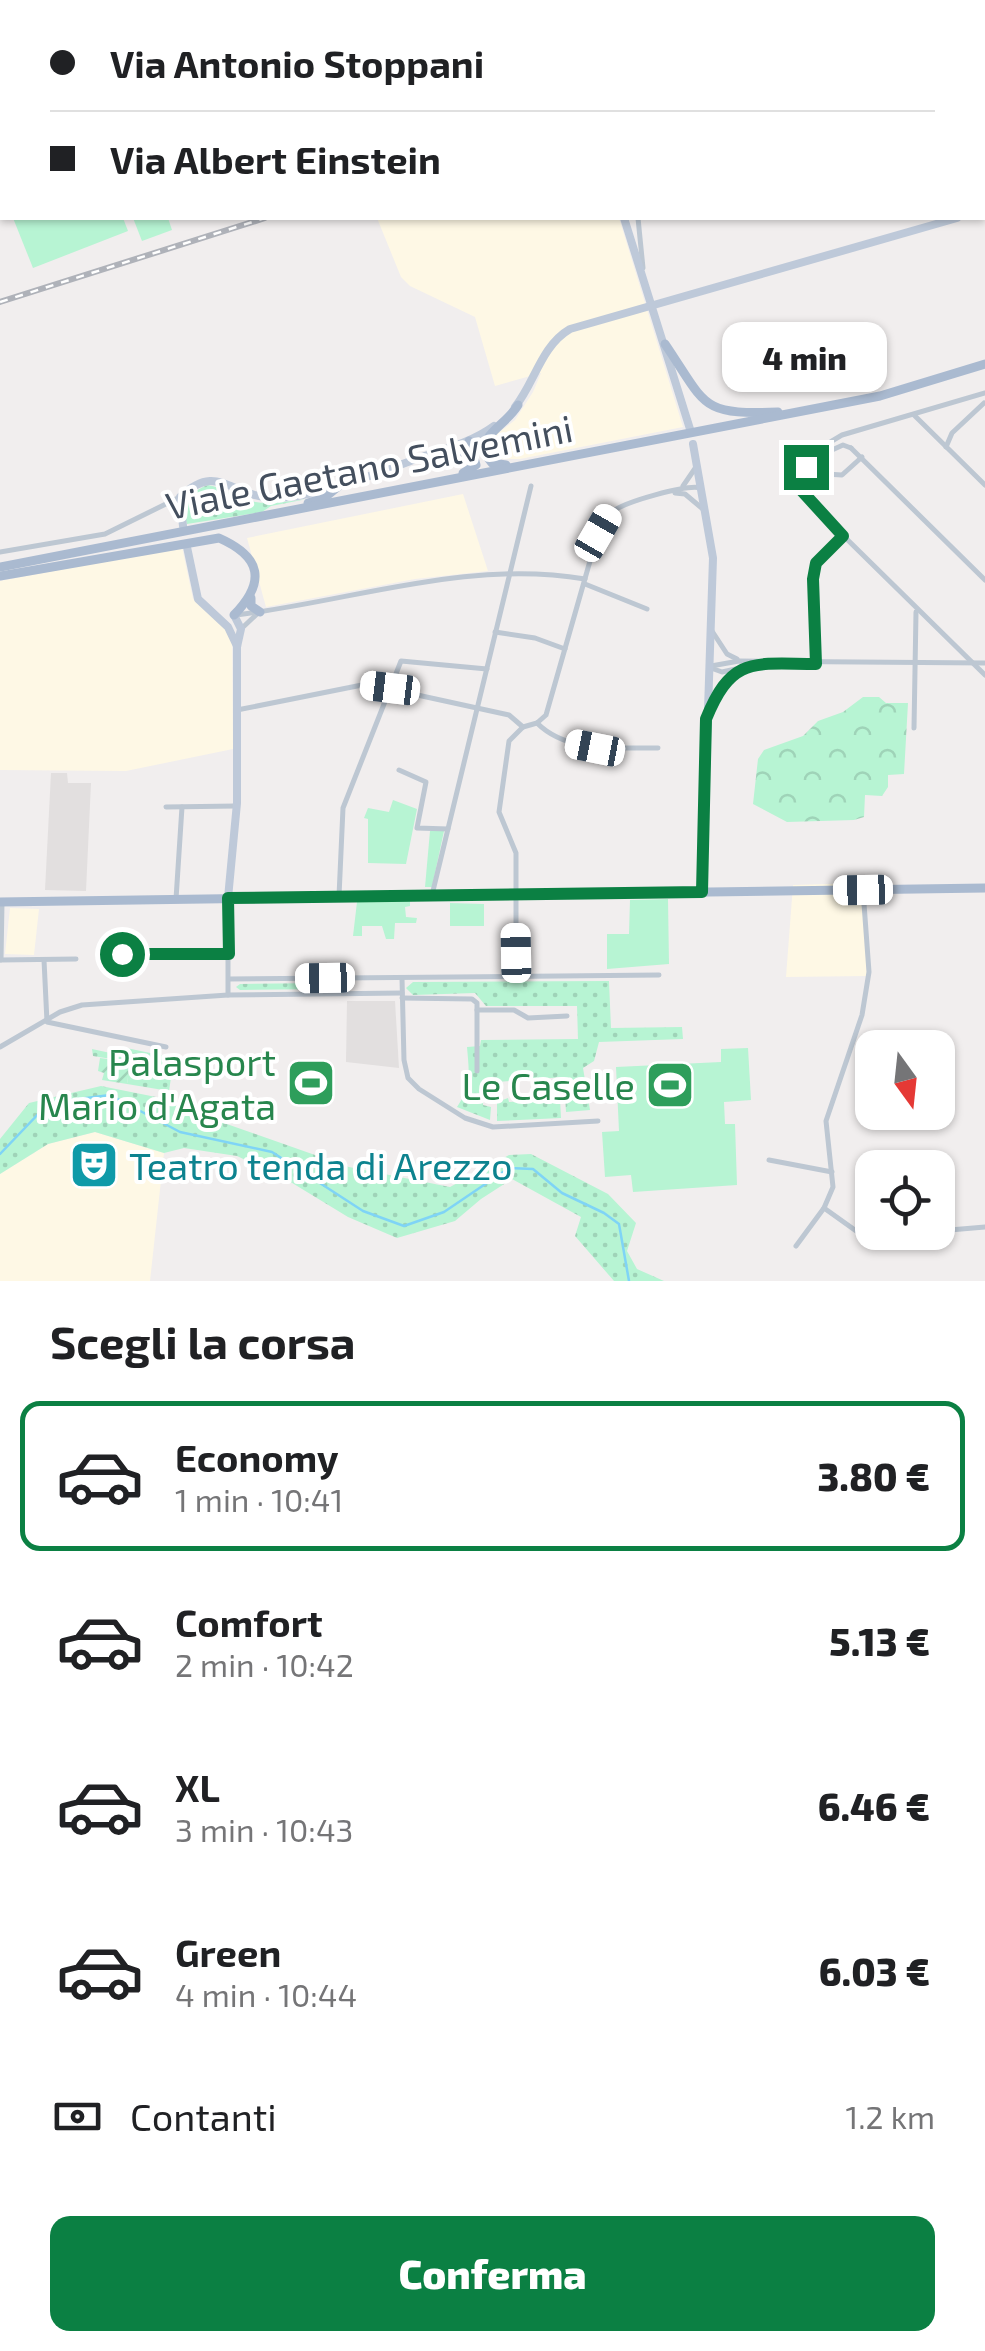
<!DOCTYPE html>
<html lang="it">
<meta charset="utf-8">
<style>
:root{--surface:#fff;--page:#f2f2f2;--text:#202124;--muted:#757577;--line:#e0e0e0;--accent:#0b8043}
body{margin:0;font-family:"Exo 2",sans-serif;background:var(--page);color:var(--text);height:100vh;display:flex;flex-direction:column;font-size:38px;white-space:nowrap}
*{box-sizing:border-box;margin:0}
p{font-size:32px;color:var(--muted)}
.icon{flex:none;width:55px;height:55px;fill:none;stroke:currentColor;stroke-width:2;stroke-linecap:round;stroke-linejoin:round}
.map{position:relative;height:1281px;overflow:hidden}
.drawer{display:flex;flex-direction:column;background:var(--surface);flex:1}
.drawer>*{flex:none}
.hud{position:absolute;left:0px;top:0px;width:985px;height:220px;box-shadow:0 2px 8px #0004;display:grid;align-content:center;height:220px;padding:0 50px;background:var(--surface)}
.needle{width:65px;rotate:165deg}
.tools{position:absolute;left:855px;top:1030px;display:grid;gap:20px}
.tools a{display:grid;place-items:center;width:100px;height:100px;border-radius:20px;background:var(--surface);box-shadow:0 2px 8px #0004;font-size:50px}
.end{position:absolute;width:45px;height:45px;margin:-22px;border:12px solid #0b8043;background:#fff;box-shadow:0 0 0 5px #fff}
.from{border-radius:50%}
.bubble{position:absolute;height:70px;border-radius:20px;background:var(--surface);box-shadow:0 2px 8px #0004;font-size:32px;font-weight:800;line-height:70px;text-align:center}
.car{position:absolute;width:30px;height:60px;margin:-30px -15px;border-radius:12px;box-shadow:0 0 8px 2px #0007;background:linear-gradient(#fff 24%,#345 0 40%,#fff 0 76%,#345 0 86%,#fff 0)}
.hud b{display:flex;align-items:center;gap:35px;height:95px;font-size:38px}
.hud b+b{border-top:2px solid var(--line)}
.hud i{width:25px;height:25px;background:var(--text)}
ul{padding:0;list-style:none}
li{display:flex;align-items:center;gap:30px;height:150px;margin:0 20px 15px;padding:0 30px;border:5px solid transparent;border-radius:20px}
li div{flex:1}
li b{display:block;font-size:38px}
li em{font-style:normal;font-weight:800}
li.on{border-color:var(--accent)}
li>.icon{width:90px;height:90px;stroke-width:1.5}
h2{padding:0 50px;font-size:45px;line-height:120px}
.pay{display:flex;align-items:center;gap:25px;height:110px;padding:0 50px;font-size:38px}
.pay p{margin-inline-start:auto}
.cta{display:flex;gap:20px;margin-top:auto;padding:20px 50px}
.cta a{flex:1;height:115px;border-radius:20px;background:var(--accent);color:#fff;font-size:40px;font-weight:800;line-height:115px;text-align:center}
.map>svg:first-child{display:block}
.commercial{fill:#fef8e5}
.education{fill:#e2dfdf}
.grass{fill:url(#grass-dots)}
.forest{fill:url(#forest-crowns)}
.park{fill:#b7f4d3}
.garden{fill:url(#garden-furrows)}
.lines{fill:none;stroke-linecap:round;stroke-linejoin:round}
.stream{stroke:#7fd4f6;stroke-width:2.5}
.street{stroke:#bdc7d2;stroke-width:5}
.secondary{stroke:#bec9d9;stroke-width:8}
.primary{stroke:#aabad0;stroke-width:9}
.rail-casing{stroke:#afb2b9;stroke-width:6}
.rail{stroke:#fff;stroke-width:2.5;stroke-dasharray:8;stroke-linecap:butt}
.street-bridge{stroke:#bdc7d2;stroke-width:5}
.route{stroke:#0b8043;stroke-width:12}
.labels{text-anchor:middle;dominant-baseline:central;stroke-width:8;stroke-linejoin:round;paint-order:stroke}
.street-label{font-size:38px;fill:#444f5e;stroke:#fff}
.leisure-label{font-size:38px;fill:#27864d;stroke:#fff;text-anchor:end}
.culture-label{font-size:38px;fill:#0d838f;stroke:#fff;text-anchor:start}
</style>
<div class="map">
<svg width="985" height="1281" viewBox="0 0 985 1281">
<defs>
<pattern id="grass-dots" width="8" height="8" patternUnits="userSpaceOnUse" patternTransform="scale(2.5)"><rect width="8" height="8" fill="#b7f4d3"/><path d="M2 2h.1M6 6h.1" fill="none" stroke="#9fd3b8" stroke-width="1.8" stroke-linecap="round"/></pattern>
<pattern id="forest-crowns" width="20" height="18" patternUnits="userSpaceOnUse" patternTransform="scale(2.5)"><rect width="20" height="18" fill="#b7f4d3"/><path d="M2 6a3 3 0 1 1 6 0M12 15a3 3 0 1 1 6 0" fill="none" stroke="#9fd3b8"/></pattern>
<pattern id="garden-furrows" width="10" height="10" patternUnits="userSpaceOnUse" patternTransform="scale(2.5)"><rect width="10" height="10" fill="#b7f4d3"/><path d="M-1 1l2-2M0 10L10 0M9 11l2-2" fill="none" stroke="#9fd3b8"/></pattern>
</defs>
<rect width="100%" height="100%" fill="#f1eeee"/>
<g class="commercial">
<polygon points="627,0 938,0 930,2"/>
<polygon points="377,218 619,218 683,427 520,459 491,459 486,449 488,441 515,420 533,392 541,373 495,386 475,317 410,286 401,277"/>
<polygon points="463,494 488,571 415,579 266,607 247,538"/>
<polygon points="182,547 193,599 226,629 232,639 233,749 126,771 0,770 0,581"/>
<polygon points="863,883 867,976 786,977 793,885"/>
<polygon points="10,908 39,909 34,955 5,954"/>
<polygon points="95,1132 164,1153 150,1281 0,1281 0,1174 48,1144"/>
</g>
<g class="education">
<polygon points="51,773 67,773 68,783 91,783 86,891 45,890"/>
<polygon points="347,1001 395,1001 399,1068 346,1062"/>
</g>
<g class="grass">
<path d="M 208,485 C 223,488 233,496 247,500 C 266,506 288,501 307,499 L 271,506 L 262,512 L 187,524 C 180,503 189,492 208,485 Z"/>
<path d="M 609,981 L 611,1028 L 682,1027 L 683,1039 L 599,1042 L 594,1061 L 583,1068 L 590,1110 L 566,1112 L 564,1077 L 483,1083 L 483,1105 L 491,1107 L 490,1120 L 457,1107 C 472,1085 469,1072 467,1047 L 480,1046 L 481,1040 L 578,1039 L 577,1006 L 486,1006 L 475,993 L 413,995 L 406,988 L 413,982 Z"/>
<polygon points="325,983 328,986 324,989 240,990 236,987 240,984"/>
<polygon points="117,1046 174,1058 169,1091 127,1084 130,1062 93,1056 92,1049 115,1054"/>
<polygon points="101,1086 166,1099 184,1109 349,1167 450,1187 509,1155 531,1154 608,1194 636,1223 627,1251 637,1269 664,1281 614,1281 575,1236 581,1217 512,1179 481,1199 455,1221 397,1238 348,1217 284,1178 237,1156 184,1148 164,1153 95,1132 48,1144 0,1174 0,1139 29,1103"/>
<polygon points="508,1098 509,1102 560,1099 561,1118 497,1121 497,1102"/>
</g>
<polygon class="forest" points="863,697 879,697 886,703 908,703 904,774 888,775 888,787 882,796 865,795 864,817 854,820 787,822 753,804 758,759 764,750 803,736 818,721 843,712"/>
<g class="park">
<polygon points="13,218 123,218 128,231 33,268"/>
<polygon points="133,218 168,218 172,230 142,241"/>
<polygon points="393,800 417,809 406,864 368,863 368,819 364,818 368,808 389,812"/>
<polygon points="430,831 444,831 432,887 425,887"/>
<polygon points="668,899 669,964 607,969 607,934 629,934 630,900"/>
<polygon points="387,901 410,901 410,906 405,907 406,917 417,918 416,923 395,923 394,939 386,939 382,926 362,926 362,936 353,936 357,902"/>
<polygon points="450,903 484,904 484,926 450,926"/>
<polygon points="748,1048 751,1100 724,1102 725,1124 735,1124 737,1185 633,1192 631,1175 605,1177 602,1132 619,1131 616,1067 721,1062 721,1049"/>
</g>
<polygon class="garden" points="100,1058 130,1062 127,1084 102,1080 104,1073 98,1071"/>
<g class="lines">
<polyline class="stream" points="0,1154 44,1108 71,1100 110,1095 180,1132 272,1152 363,1211 404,1226 444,1212 509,1168 533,1169 562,1193 604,1213 619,1224 629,1281"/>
<g class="street">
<polyline points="105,0 105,2"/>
<polyline points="303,0 304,2"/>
<polyline points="483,0 484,2"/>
<polyline points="848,0 849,2"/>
<polyline points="866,0 867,2"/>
<polyline points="412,2 419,0"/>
<polyline points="671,2 677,0"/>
<polyline points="982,27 985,27"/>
<polyline points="0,201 2,200"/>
<polyline points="638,218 643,268"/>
<path d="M 985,393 L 842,435 C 820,447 790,471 806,499 L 985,675"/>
<polyline points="914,415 985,485"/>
<polyline points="946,447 952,433 984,403"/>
<polyline points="851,448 843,445 832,450 822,465 826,474 842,475 862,457"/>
<polyline points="683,486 696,467"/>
<polyline points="675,493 685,494 704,510"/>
<polyline points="0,552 105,534 180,497"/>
<polyline points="585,584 647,609"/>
<path d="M 236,615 C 353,601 466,559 585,579"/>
<polyline points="241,629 257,614"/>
<polyline points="712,631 727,654 737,659"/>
<polyline points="495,632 535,638 565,649"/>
<polyline points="816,664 813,579 817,563 843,536"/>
<polyline points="711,666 739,661 985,663"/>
<polyline points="711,668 722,672 759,664"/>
<polyline points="710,708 728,677 741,668"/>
<polyline points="237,710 367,684 509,715 523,727"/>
<path d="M 537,723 C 568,754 618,747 658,748"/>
<polyline points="914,728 916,612"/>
<polyline points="399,770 426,782 417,828 448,829"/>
<polyline points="166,807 236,806"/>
<polyline points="432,895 531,486"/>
<polyline points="339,896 343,808 401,661 487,669"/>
<polyline points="176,899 182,807"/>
<polyline points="122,954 229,954"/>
<polyline points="0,960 76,959"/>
<polyline points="1,960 2,903"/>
<polyline points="44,960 47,1022 166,1047"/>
<path d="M 516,976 L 516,853 L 499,812 L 509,741 L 523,727 L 537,723 L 546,715 L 598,533 C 602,527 605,518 611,513 C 622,502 688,484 701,488"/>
<polyline points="402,978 404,1060 408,1078 419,1089 465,1118 493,1127 598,1121"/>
<polyline points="229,979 659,975"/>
<polyline points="228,995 228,899"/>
<polyline points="402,998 472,999 477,1003 477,1071"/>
<polyline points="477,1010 514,1010 528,1018 567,1016"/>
<polyline points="0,1047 60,1012 82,1005 228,995 402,993"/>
<polyline points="769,1160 832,1172"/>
<polyline points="824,1208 866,1238 921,1232"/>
<polyline points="938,1231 985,1227"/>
<polyline points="796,1246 824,1208 833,1187 826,1121 862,1015 869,972 863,890"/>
</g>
<g class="secondary">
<polyline points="556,0 556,2"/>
<polyline points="148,2 154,0"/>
<polyline points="0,62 2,61"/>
<polyline points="982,210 985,210"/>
<polyline points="624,218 690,429"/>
<path d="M 515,407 C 535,382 541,346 570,329 L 957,218"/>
<polyline points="693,444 713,558 702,892"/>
<path d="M 183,526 L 180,497 C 216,463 228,493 265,497 C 306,502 369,476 408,462 C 436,451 468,445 494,426"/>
<polyline points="187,547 198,599 228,627 237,646"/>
<polyline points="228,898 237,803 237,647 241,629 234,615"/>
</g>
<g class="primary">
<path d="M 665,344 C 707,406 699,415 778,412"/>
<polyline points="469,441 482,450"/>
<polyline points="432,454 472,451 476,465 463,473"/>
<path d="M 506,465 L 492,463 L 482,450 C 487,431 508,422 518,405"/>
<polyline points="308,503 324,498 340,485"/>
<polyline points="0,567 880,396 985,364"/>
<path d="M 0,576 L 219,538 C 262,557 266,582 234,615"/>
<polyline points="251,598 251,606 260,612"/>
<polyline points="0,902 985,888"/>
</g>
<g class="rail-casing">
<g id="rail">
<polyline points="930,2 938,0"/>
<polyline points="0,302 265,218"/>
</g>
</g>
<use href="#rail" class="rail"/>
<polyline class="street-bridge" points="851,448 985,580"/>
</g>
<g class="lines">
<path class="route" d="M 122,954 L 229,954 L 228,898 L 702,892 L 706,719 C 732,655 754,664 816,664 L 813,579 L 816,563 L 843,536 L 801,490 L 806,467"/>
</g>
<defs>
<g id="stadium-square" transform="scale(2.5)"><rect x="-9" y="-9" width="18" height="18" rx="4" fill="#2e9e5b" stroke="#fff"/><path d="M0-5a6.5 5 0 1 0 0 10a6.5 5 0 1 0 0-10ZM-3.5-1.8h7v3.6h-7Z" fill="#fff"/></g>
<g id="theatre-square" transform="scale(2.5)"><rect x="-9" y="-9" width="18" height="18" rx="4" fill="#0f9aa8" stroke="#fff"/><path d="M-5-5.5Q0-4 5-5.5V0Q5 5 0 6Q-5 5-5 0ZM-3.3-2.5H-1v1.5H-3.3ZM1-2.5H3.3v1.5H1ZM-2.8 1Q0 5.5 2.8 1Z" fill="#fff"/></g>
</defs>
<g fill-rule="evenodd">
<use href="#stadium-square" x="311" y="1083"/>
<use href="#stadium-square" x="670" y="1085"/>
<use href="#theatre-square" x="94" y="1165"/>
</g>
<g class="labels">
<g class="street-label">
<text transform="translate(369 466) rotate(-11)">Viale Gaetano Salvemini</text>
</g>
<g class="leisure-label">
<text x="276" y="1061">Palasport<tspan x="276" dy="44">Mario d'Agata</tspan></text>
<text x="635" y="1085">Le Caselle</text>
</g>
<g class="culture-label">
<text x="129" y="1165">Teatro tenda di Arezzo</text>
</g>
</g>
</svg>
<div class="tools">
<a><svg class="needle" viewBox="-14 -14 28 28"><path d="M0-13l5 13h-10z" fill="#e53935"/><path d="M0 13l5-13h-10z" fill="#757577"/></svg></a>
<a><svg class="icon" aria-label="locate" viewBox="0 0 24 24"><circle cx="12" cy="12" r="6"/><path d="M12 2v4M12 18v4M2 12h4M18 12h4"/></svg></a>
</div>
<i class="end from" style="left:122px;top:954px"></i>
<i class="end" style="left:806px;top:467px"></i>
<div class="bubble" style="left:722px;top:322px;width:165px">4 min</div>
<i class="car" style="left:598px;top:533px;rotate:30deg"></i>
<i class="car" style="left:390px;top:688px;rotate:277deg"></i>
<i class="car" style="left:595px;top:748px;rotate:281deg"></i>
<i class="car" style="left:863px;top:890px;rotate:269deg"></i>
<i class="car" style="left:516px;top:953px;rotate:359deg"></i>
<i class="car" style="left:325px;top:978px;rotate:269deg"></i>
<div class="hud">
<b><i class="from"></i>Via Antonio Stoppani</b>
<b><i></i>Via Albert Einstein</b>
</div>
</div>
<section class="drawer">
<h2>Scegli la corsa</h2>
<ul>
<li class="on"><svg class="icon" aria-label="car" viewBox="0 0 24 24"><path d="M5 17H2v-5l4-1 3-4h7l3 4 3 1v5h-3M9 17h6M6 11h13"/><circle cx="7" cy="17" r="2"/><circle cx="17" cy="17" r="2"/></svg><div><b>Economy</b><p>1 min · 10:41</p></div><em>3.80 €</em></li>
<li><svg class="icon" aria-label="car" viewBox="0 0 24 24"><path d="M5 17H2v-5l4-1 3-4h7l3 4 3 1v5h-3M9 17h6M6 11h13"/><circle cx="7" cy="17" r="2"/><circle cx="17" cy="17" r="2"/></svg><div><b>Comfort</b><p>2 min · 10:42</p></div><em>5.13 €</em></li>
<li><svg class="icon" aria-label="car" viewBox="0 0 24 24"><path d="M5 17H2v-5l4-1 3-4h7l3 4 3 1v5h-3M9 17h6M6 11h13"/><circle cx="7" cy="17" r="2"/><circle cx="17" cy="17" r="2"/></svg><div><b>XL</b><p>3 min · 10:43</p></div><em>6.46 €</em></li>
<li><svg class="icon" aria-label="car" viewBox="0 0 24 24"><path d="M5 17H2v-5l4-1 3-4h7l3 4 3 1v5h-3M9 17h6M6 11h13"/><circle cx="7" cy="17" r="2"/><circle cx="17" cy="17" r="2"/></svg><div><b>Green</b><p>4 min · 10:44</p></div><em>6.03 €</em></li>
</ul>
<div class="pay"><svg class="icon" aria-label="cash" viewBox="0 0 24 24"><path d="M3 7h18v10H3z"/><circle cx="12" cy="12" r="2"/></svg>Contanti<p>1.2 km</p></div>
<div class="cta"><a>Conferma</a></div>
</section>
